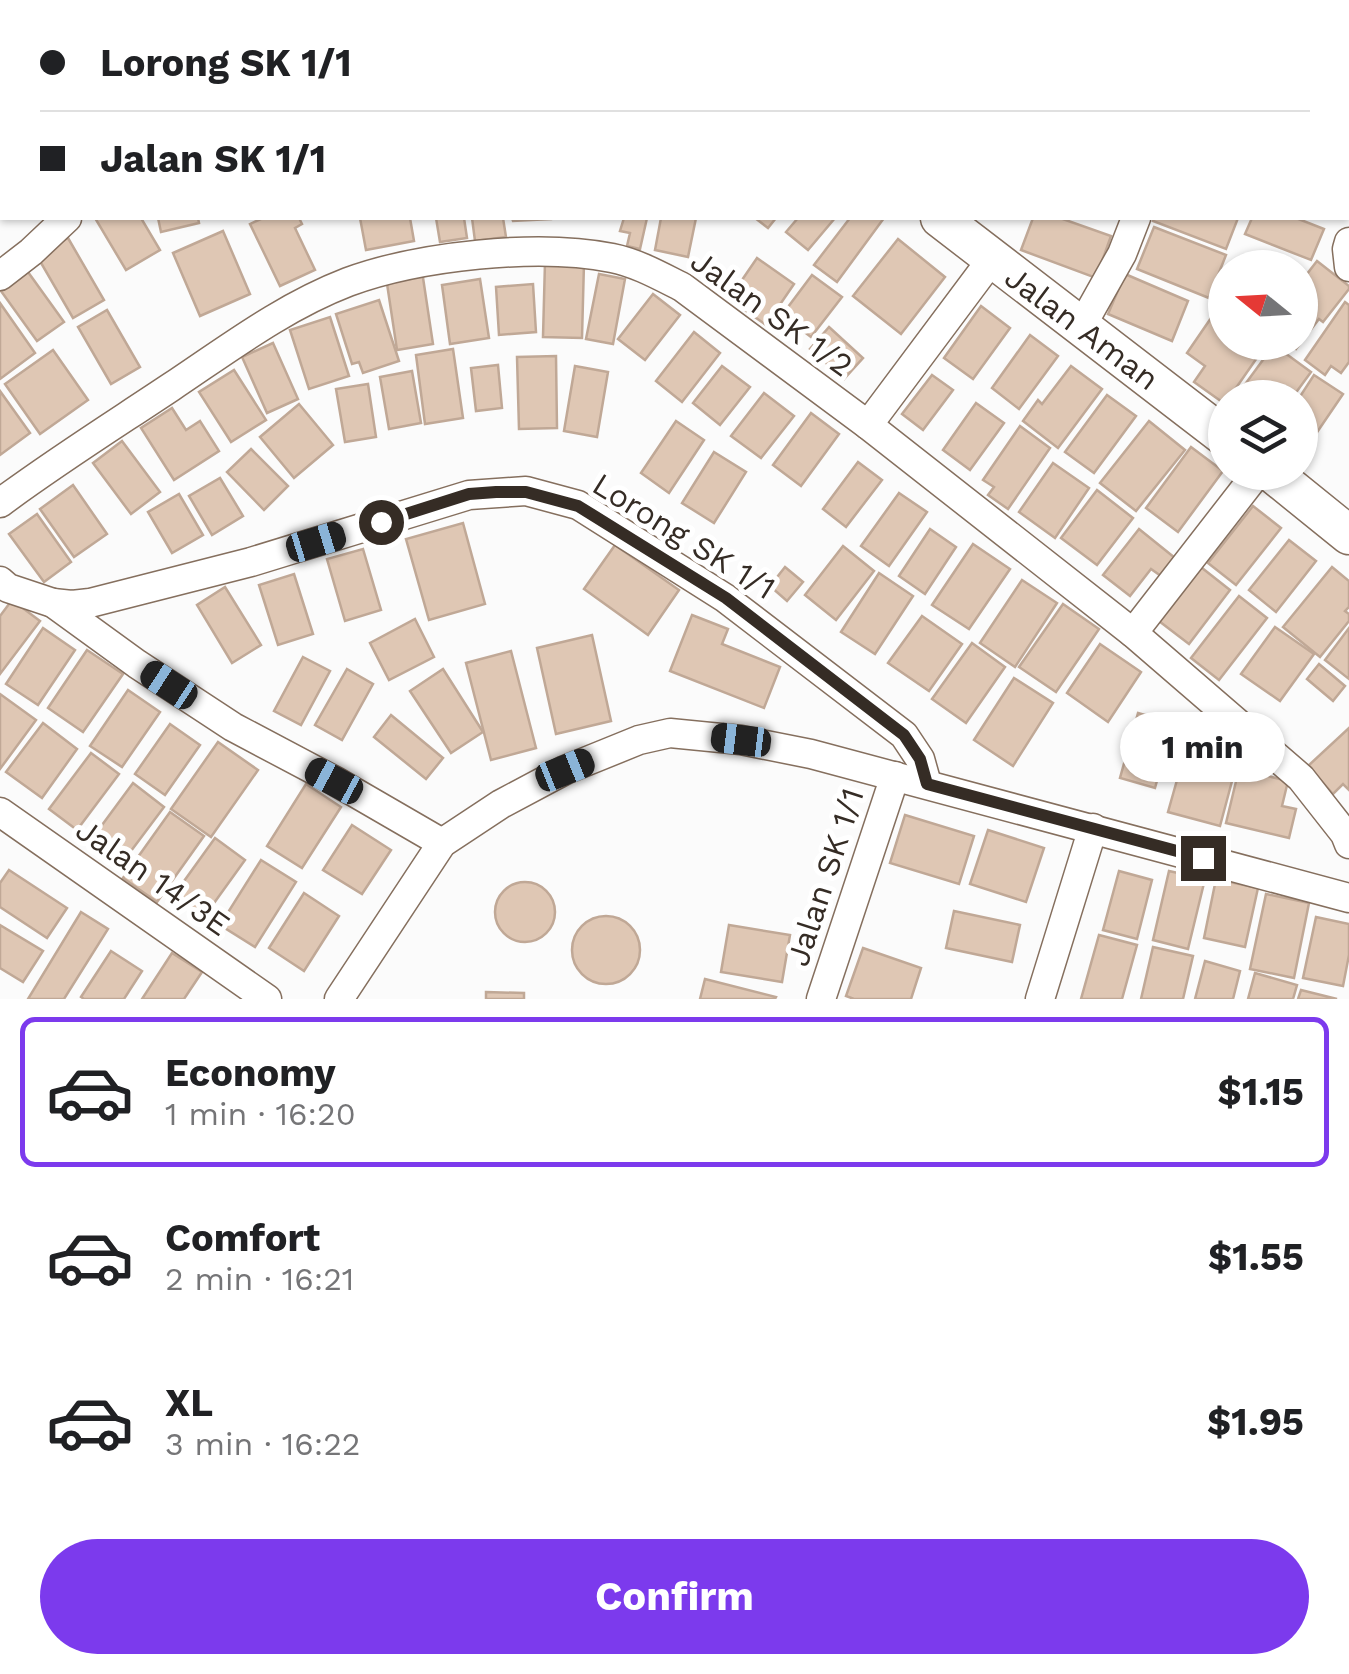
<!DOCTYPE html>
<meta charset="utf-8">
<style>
:root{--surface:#fff;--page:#f2f2f2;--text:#202124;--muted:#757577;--line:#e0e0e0;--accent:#7c3aed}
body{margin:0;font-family:"Work Sans",sans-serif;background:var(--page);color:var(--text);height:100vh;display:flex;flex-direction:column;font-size:38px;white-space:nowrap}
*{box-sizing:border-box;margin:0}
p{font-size:32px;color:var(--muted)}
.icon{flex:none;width:55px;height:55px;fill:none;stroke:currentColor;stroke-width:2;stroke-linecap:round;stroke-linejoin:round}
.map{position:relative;height:999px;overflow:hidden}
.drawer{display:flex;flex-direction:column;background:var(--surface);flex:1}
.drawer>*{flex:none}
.guide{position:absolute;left:0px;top:0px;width:1350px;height:220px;box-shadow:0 2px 8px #0004;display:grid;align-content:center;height:220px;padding:0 40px;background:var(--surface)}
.needle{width:65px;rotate:288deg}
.tools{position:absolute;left:1208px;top:250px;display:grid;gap:20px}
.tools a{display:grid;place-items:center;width:110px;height:110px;border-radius:50%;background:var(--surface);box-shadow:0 2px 8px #0004;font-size:50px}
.end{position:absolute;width:45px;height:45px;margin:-22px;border:12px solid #352c25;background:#fff;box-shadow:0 0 0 5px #fff}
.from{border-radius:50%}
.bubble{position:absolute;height:70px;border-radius:35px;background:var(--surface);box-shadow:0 2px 8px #0004;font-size:32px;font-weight:700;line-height:70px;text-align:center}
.car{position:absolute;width:30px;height:60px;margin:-30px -15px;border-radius:12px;box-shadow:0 0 8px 2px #0007;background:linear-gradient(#222 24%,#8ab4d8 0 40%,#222 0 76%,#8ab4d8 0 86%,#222 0)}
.guide b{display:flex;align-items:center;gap:35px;height:95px;font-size:38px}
.guide b+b{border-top:2px solid var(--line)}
.guide i{width:25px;height:25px;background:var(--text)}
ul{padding:18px 0 0;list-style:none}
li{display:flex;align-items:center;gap:30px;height:150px;margin:0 20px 15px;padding:0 20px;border:5px solid transparent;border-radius:15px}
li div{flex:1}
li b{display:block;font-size:38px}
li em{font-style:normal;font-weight:700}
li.on{border-color:var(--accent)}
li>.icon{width:90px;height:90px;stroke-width:1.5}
.action{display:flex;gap:20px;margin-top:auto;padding:20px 40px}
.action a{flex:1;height:115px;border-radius:60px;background:var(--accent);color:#fff;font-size:40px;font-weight:700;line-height:115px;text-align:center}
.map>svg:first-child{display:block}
.building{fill:#dfc7b4;stroke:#c0a896;stroke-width:2.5}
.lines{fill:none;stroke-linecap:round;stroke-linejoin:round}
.lane-casing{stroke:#856f5e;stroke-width:18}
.street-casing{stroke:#856f5e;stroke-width:31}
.secondary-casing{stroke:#856f5e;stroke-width:41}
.lane{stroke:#fff;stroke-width:14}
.street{stroke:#fff;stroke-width:28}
.secondary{stroke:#fff;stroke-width:38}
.route{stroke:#352c25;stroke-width:12}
.labels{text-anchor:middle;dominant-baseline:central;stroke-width:10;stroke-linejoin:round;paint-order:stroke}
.street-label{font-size:32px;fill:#352c25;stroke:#fff}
</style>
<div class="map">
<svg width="1349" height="999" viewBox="0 0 1349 999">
<rect width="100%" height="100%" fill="#fbfbfb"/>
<g class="building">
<polygon points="214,0 256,0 257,2 215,2"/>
<polygon points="261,0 307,0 308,2 261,2"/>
<polygon points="314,0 363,0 363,2 315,2"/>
<polygon points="371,0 415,0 415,2 372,2"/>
<polygon points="796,0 884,0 902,2 786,2"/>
<polygon points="0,42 2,52 2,141 0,141"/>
<polygon points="95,218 141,218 160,250 126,270"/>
<polygon points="158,218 198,218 199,223 161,232"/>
<polygon points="263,218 299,218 302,224 295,228 315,270 280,286 250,224"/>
<polygon points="360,218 410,218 414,241 366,250"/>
<polygon points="436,218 464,218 467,238 440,242"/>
<polygon points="472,218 503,218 506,237 475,241"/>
<polygon points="512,218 551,218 551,219 513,221"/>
<polygon points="624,218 647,218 640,249 627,246 630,233 620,231"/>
<polygon points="661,218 696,218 688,257 655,250"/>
<polygon points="755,218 776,218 768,228"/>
<polygon points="798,218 835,218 808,250 786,232"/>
<polygon points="850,218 884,218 837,282 814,265"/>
<polygon points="1033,218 1060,218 1111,236 1096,278 1021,250"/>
<polygon points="1154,218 1238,218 1226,249 1153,221"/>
<polygon points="1252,218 1296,218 1324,229 1311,260 1245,234"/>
<polygon points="1154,227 1226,255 1209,298 1137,269"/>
<polygon points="223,231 250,294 200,316 173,253"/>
<polygon points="68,238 104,300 73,318 37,256"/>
<polygon points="898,239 945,277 901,334 853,296"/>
<polygon points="757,258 794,284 766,325 729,299"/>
<polygon points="1317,261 1349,286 1349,289 1323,322 1319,319 1296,349 1288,342 1300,342 1300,283"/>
<polygon points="545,262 584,263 582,338 543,337"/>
<polygon points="422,271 433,344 397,350 386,277"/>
<polygon points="28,272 64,322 37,341 1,291"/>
<polygon points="599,274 625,279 613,344 586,339"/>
<polygon points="1125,274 1188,301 1172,341 1108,314"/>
<polygon points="812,275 842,297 811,337 782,315"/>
<polygon points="480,279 489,338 450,344 442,285"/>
<polygon points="533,284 536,332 499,335 496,287"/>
<polygon points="653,294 680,315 645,360 618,339"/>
<polygon points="379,300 399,361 363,373 359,362 352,364 336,314"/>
<polygon points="1222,302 1225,304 1225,342 1268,342 1229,398 1225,398 1225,404 1194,382 1205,366 1187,353"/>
<polygon points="1345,302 1349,305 1349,362 1341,373 1331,366 1325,375 1305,360"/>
<polygon points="0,303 35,353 0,379"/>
<polygon points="981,306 1010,328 973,379 944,358"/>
<polygon points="107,310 140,367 111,384 78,327"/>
<polygon points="330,317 349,376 309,389 290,330"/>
<polygon points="829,327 863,358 844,379 810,349"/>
<polygon points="694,332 720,353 682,402 656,381"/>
<polygon points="1030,335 1058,356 1019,409 992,388"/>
<polygon points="273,343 298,399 267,413 242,357"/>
<polygon points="1274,345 1311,372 1292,398 1235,398"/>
<polygon points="453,349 463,418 425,424 416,355"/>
<polygon points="53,350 88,400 40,434 5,384"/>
<polygon points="556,356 557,428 519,429 517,357"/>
<polygon points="498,365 502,408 476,411 471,368"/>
<polygon points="575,366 608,372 597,437 564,431"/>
<polygon points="722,366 750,387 720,425 693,403"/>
<polygon points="1071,366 1102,389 1058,448 1023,421 1038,400 1042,404"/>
<polygon points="234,370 266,420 231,442 199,392"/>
<polygon points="412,371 421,423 389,429 380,377"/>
<polygon points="932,375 953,390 923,430 902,414"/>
<polygon points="1314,375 1343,394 1305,450 1300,446 1299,398"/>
<polygon points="368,384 376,437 345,442 336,389"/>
<polygon points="0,391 30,433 0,455"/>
<polygon points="764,393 794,416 761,458 731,436"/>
<polygon points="1107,395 1136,416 1094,473 1065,452"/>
<polygon points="976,403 1004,423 970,470 943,450"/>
<polygon points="299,404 333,445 294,478 260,437"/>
<polygon points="172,408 186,430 200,421 219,451 174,480 141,428"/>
<polygon points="811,413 839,434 801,486 773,465"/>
<polygon points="676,421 704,440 669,493 641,473"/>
<polygon points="1149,421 1185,450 1136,511 1100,483"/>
<polygon points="1020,426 1050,448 1008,509 988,495 994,487 983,480"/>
<polygon points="122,441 160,492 131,514 93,463"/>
<polygon points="1191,447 1223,471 1178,532 1146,508"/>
<polygon points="251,449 288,486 264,510 227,472"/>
<polygon points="714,452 746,472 714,523 682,503"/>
<polygon points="858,462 882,480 846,527 823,509"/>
<polygon points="1053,463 1089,488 1055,538 1019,512"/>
<polygon points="220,478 243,516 212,535 189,496"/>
<polygon points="73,485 107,534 74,557 40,509"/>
<polygon points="1097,490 1133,518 1097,565 1061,538"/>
<polygon points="899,493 927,512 889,566 861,546"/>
<polygon points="179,494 203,535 172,553 148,512"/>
<polygon points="1253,506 1281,528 1236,585 1208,563"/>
<polygon points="37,514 71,562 44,582 9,534"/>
<polygon points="463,523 485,604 429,620 406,539"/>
<polygon points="930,529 956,547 925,594 899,576"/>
<polygon points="1139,529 1175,558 1161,576 1151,569 1130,596 1103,575"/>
<polygon points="1289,540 1316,561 1276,612 1249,590"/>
<polygon points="973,544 1010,569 969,629 932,605"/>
<polygon points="615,545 679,590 648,635 584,589"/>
<polygon points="843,546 874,571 836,620 805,595"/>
<polygon points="363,549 381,610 345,621 327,559"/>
<polygon points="1197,564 1230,590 1189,644 1155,618"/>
<polygon points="785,567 803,582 787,601 770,586"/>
<polygon points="1332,567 1349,581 1349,607 1345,611 1349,614 1349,621 1320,657 1283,627"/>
<polygon points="879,573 913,596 875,654 841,632"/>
<polygon points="294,574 313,634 278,645 259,585"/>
<polygon points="1022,580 1057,603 1015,667 980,643"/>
<polygon points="225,587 261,645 232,663 197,605"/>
<polygon points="1239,596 1267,618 1219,680 1191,658"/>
<polygon points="12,600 40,621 0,674 0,616"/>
<polygon points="1063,604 1099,629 1056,692 1019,667"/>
<polygon points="692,615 728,629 722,644 780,667 764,708 670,671"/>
<polygon points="922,616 962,644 929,691 888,663"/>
<polygon points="415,619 434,657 389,680 370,643"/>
<polygon points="1275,627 1314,654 1280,701 1241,674"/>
<polygon points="43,628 75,650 38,705 6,684"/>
<polygon points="1349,628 1349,679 1325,660"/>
<polygon points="592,635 611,721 556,734 537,648"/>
<polygon points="972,643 1005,667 966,723 932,699"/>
<polygon points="1100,644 1141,672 1108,722 1067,693"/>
<polygon points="87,650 123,674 83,732 48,708"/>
<polygon points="511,651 536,748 491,760 466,663"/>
<polygon points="303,657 330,671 301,725 274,711"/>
<polygon points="1319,664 1345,686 1333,701 1307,679"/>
<polygon points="347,669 373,684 342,740 315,725"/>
<polygon points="443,669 483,732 451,753 410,691"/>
<polygon points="1014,678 1053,703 1013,766 974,740"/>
<polygon points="128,690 160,712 122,767 90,746"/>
<polygon points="0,694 36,720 0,769"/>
<polygon points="1138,713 1173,723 1155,788 1120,778"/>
<polygon points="391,715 443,758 426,779 374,737"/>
<polygon points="43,723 77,749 42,798 6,772"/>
<polygon points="170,724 200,745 165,795 135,774"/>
<polygon points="1349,728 1349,790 1343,784 1333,794 1308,766"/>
<polygon points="1188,741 1239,755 1220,826 1168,812"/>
<polygon points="218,742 258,770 211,837 171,809"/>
<polygon points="91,753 119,774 77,830 49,809"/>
<polygon points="1239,769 1288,781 1282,806 1296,809 1289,838 1226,823"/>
<polygon points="133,783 164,807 119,867 88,844"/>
<polygon points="306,784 341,807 302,868 267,846"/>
<polygon points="170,812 204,836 157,902 123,878"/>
<polygon points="905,815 974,836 959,884 890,863"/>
<polygon points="352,825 391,850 362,894 323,870"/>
<polygon points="988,830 1044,848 1026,902 970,884"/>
<polygon points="215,838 245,860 204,917 174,895"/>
<polygon points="261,860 296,882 255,947 220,925"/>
<polygon points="9,870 67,908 47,938 0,907 0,883"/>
<polygon points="1119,871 1152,880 1137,939 1103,930"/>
<polygon points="1169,871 1205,879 1188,949 1153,940"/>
<polygon points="1216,879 1258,888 1245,947 1204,938"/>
<circle cx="525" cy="912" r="30"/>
<polygon points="304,893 339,916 304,971 269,948"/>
<polygon points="1266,894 1309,903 1294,978 1250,969"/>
<polygon points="954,911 1020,925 1012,962 946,948"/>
<polygon points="81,912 108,929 64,999 28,999"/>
<circle cx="606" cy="950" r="34"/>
<polygon points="1316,917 1349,924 1349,955 1343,986 1303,978"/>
<polygon points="0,925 43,951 23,982 0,968"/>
<polygon points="729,925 790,935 782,982 721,972"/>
<polygon points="1099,935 1137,945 1122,999 1081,999"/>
<polygon points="1153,947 1193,956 1183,999 1141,999"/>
<polygon points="863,948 921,968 911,999 854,999 846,996"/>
<polygon points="111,951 142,971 124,999 84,999 81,997"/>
<polygon points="172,953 202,972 184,999 142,999"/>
<polygon points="1205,961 1240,971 1233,999 1195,999"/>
<polygon points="1255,973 1297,985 1293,999 1248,999"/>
<polygon points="705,979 776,997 775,999 700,999"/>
<polygon points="1301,990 1337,999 1298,999"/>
<polygon points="486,992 524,993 524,999 486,999"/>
</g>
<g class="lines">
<g class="lane-casing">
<g id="lane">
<polyline points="921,0 932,2"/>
<polyline points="773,2 778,0"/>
</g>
</g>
<g class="street-casing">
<g id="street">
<polyline points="625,2 635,0"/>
<polyline points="0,162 2,161"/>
<polyline points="1349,242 1347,249 1349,267"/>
<polyline points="0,276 31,252 67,218"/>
<polyline points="1081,327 1122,254 1136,218"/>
<polyline points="868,425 992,259"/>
<path d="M 0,503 C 55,462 114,425 171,387 C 228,349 283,307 348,282 C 419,256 537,243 612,258 C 637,263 660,276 682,287 L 868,425 L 1133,633 L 1301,778 L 1345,834 L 1349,844"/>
<polyline points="0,581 8,588 53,603 137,664 233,727 335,781 442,843"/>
<polyline points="53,603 72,605 90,603 251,562 469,495 526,491 578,505 725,598 904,735 920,759 927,784"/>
<polyline points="1133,633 1258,472"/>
<polyline points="0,812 267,999"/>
<polyline points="339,999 442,843 501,804 565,770 639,740 670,733 741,740 811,754 1349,898"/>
<polyline points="821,999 895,776"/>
<polyline points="1040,999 1093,828"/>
</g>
</g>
<g class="secondary-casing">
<g id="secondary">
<polyline points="674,0 677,2"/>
<polyline points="1151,0 1161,2"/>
<polyline points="1348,45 1349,46"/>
<polyline points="940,218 1225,437"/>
<polyline points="1271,472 1349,535"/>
</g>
</g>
<use href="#lane" class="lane"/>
<use href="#street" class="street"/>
<use href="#secondary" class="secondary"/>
</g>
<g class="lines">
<polyline class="route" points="381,522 469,494 496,492 526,492 578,506 726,598 904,735 920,759 927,784 1203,858"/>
</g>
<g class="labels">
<g class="street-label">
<text transform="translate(772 313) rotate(36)">Jalan SK 1/2</text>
<text transform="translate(1082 328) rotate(37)">Jalan Aman</text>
<text transform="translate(684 536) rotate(32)">Lorong SK 1/1</text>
<text transform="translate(153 877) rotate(35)">Jalan 14/3E</text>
<text transform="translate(825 877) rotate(-72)">Jalan SK 1/1</text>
</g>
</g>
</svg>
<div class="tools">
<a><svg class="needle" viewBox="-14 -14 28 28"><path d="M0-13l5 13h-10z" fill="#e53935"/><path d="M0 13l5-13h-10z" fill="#757577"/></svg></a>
<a><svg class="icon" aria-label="layers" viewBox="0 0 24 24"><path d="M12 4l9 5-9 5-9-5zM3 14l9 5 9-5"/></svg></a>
</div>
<i class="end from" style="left:381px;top:522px"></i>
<i class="end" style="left:1203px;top:858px"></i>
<div class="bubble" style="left:1120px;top:712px;width:165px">1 min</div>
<i class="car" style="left:316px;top:542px;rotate:73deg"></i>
<i class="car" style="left:169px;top:685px;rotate:303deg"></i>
<i class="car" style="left:741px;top:740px;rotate:277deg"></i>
<i class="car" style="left:565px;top:770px;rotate:68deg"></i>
<i class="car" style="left:334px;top:781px;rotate:298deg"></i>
<div class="guide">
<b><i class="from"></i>Lorong SK 1/1</b>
<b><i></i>Jalan SK 1/1</b>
</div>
</div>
<section class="drawer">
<ul>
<li class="on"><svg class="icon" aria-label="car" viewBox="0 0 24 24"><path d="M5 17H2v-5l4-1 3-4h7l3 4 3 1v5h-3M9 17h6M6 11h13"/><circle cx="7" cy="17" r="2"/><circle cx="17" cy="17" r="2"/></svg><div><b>Economy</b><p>1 min · 16:20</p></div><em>$1.15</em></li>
<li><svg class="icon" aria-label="car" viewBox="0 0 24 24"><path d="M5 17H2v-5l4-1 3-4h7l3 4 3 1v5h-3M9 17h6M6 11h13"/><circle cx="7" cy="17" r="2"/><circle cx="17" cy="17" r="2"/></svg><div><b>Comfort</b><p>2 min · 16:21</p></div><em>$1.55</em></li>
<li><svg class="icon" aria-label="car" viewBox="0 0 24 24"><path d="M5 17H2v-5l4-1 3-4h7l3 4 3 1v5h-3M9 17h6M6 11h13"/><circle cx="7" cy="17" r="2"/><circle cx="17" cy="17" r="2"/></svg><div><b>XL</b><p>3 min · 16:22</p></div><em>$1.95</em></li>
</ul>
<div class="action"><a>Confirm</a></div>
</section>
